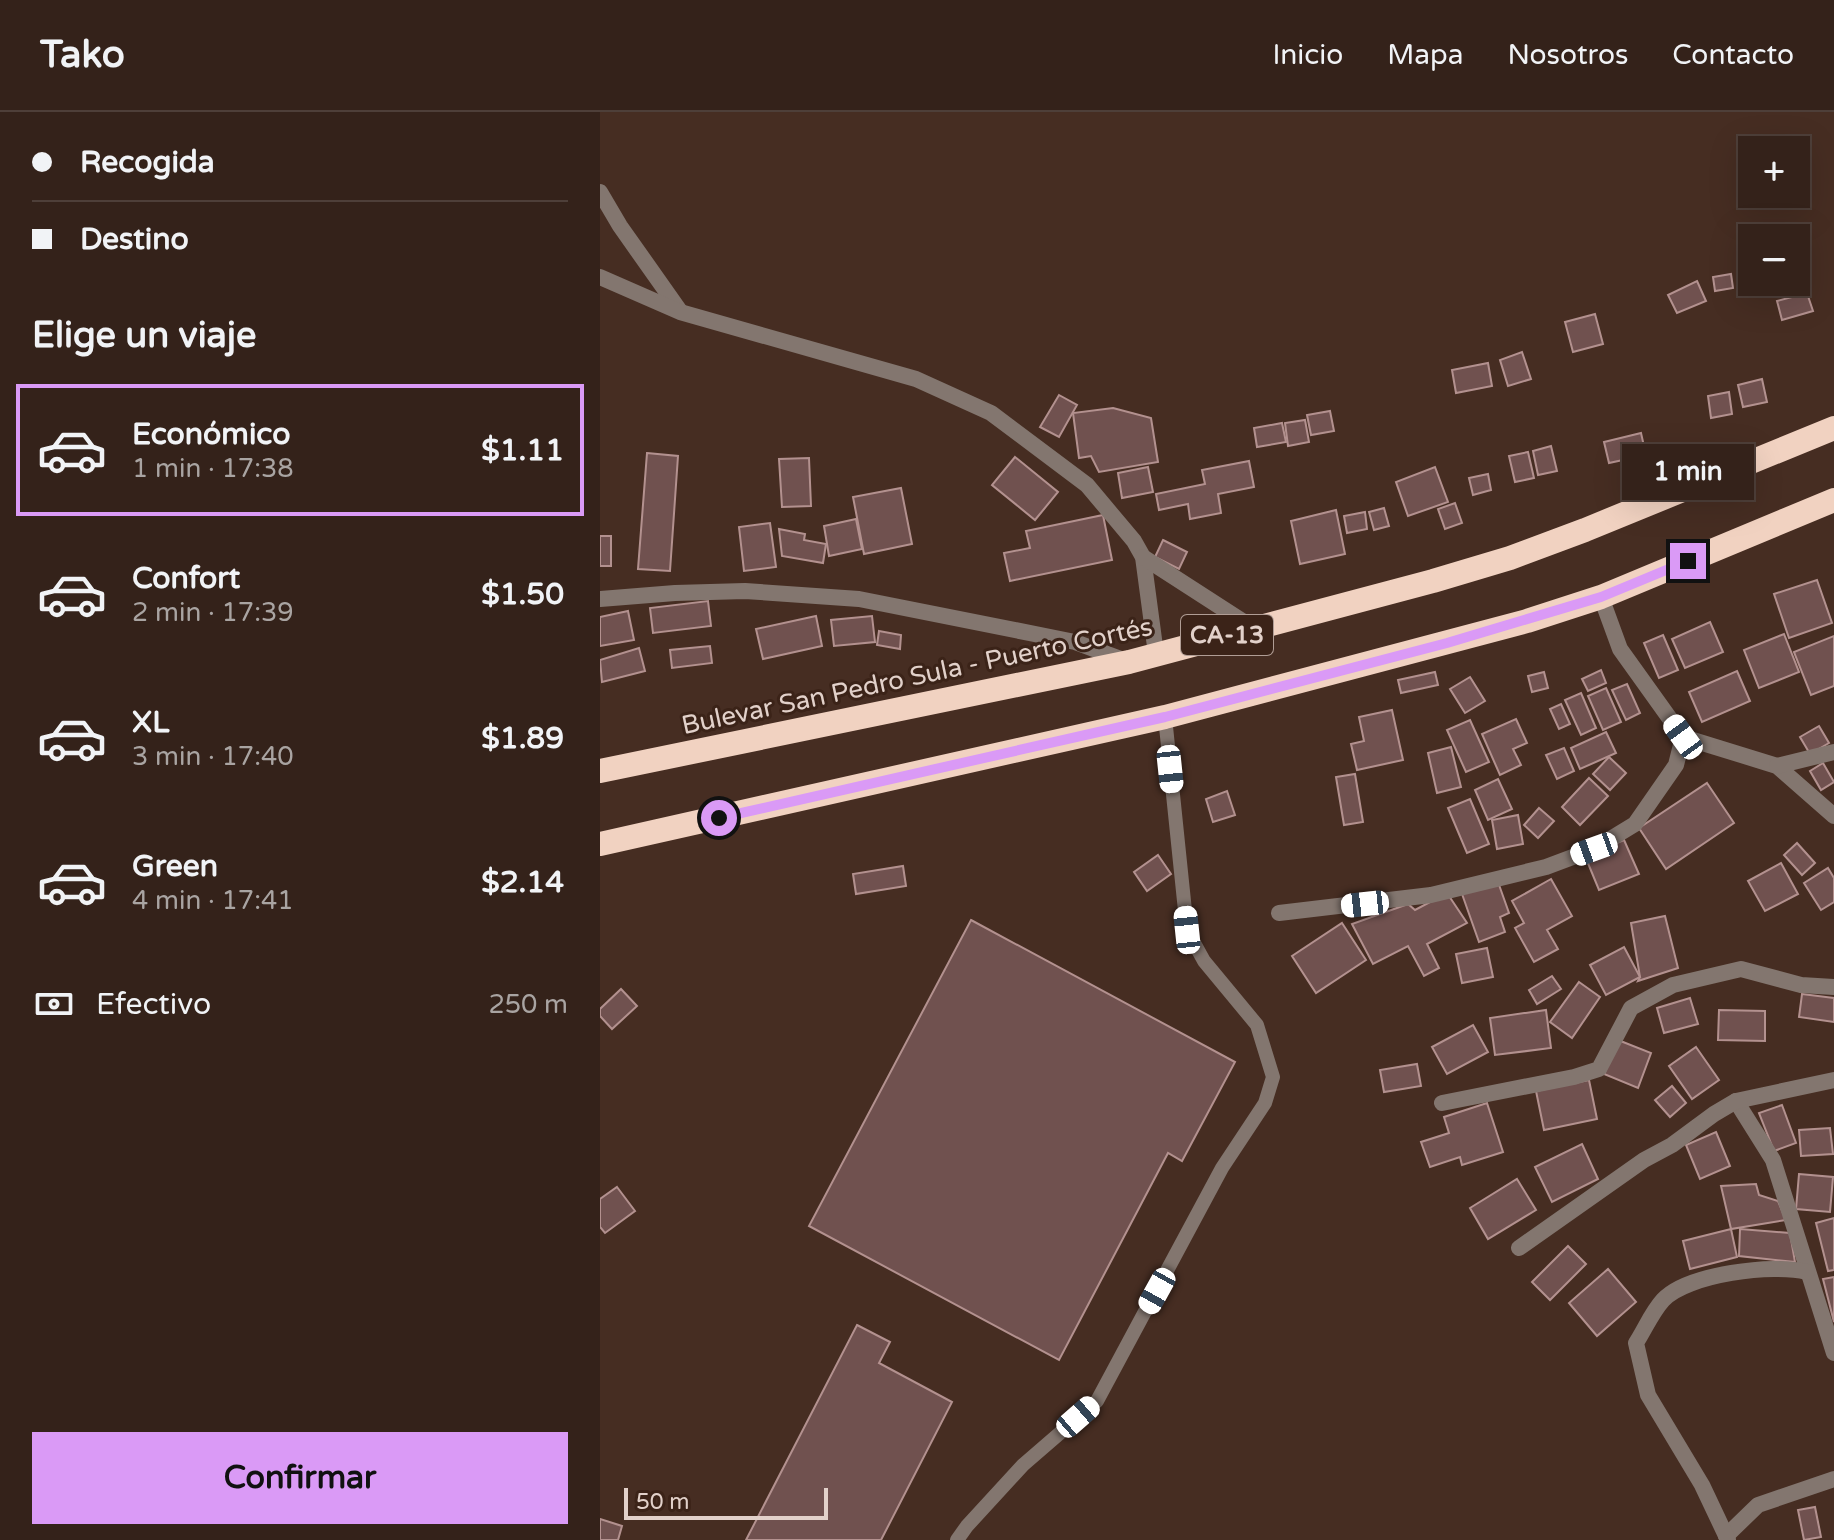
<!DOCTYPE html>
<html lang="es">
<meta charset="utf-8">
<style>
:root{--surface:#34221a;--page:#3f2f27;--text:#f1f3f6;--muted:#a9a4a2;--line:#4e3f39;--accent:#da9af6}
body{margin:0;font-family:"Varela Round",sans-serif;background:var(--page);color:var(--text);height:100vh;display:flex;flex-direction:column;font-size:30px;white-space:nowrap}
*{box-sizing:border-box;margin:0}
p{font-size:26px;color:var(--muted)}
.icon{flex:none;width:44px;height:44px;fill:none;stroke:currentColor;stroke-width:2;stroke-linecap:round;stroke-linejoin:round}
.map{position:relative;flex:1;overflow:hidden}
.details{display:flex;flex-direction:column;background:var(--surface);width:600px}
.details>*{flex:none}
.top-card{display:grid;align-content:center;height:176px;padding:0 32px;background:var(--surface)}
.tools{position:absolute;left:1138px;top:24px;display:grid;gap:16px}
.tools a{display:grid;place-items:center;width:72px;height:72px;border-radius:0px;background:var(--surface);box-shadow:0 8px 32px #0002,0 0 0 2px var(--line);font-size:40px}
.scale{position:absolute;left:24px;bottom:20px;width:204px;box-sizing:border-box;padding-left:8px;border:4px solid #e2d1ca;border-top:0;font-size:22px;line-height:28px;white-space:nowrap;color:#e2d1ca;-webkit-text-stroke:6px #3b2318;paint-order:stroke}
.end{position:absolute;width:36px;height:36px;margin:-18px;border:10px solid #da9af6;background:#111;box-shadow:0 0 0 4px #111}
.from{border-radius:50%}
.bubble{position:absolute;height:56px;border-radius:0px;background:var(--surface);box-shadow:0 8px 32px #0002,0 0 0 2px var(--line);font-size:26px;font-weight:700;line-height:56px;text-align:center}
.car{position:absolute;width:24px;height:48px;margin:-24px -12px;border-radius:10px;box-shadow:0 0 6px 2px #0007;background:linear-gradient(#fff 24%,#345 0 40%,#fff 0 76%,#345 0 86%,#fff 0)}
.top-card b{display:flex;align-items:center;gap:28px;height:76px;font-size:30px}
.top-card b+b{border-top:2px solid var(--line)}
.top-card i{width:20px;height:20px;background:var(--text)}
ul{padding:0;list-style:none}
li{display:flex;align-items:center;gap:24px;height:132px;margin:0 16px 12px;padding:0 16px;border:4px solid transparent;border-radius:0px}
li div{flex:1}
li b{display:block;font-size:30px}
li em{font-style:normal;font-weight:700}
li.active{border-color:var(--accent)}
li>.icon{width:72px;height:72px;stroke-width:1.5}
h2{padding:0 32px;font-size:36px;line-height:96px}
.pay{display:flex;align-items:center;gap:20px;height:88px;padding:0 32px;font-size:30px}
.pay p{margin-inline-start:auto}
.action{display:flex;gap:16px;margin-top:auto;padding:16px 32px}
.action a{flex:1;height:92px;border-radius:0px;background:var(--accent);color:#111;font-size:32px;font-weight:700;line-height:92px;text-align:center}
header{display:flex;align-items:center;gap:48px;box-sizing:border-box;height:112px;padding:0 40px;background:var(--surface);border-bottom:2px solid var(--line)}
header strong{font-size:38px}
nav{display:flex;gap:44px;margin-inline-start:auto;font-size:28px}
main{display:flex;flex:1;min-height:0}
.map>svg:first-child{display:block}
.building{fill:#70514f;stroke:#b3918f;stroke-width:2}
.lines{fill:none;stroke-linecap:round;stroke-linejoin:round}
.lane{stroke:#83766f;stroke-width:14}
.street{stroke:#83766f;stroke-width:16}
.highway{stroke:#f1d2c1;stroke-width:24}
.route{stroke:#da9af6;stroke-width:10}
.labels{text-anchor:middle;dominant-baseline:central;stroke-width:6;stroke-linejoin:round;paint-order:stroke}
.shield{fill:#3b2318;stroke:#b09d95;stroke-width:2}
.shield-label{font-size:24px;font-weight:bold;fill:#e2d1ca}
.street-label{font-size:26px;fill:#e2d1ca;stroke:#3b2318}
</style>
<header>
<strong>Tako</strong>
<nav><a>Inicio</a><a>Mapa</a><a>Nosotros</a><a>Contacto</a></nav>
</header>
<main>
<section class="details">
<div class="top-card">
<b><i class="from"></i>Recogida</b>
<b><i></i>Destino</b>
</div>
<h2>Elige un viaje</h2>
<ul>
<li class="active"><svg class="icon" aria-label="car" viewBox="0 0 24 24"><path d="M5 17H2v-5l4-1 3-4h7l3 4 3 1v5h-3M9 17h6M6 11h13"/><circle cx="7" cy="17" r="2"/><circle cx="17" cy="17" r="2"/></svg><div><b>Económico</b><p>1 min · 17:38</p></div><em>$1.11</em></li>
<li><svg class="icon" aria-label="car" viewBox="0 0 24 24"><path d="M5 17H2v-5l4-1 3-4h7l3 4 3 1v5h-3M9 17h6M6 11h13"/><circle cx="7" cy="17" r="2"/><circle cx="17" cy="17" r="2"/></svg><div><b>Confort</b><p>2 min · 17:39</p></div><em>$1.50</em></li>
<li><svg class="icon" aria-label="car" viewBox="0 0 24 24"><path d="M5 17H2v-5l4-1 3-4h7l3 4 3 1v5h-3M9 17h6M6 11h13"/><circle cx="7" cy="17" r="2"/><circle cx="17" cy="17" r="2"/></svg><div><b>XL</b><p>3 min · 17:40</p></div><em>$1.89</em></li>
<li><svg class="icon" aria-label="car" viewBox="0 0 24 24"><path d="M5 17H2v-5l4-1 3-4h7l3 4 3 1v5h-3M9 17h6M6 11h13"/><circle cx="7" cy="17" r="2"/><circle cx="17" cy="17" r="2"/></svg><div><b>Green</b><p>4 min · 17:41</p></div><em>$2.14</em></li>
</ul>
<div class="pay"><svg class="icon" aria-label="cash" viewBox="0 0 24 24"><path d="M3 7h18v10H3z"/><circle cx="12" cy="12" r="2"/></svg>Efectivo<p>250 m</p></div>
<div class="action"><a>Confirmar</a></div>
</section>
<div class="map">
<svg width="1234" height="1428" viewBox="0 0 1234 1428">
<rect width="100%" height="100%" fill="#462d22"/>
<g class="building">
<polygon points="1152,159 1152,170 1169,170 1171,177 1145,183 1140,161"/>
<polygon points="1131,162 1133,176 1115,179 1113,165"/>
<polygon points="1097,169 1106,189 1077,201 1068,183"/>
<polygon points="1207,181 1213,199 1182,208 1177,189"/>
<polygon points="995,202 1003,232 973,240 965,210"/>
<polygon points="922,240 931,267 908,274 900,248"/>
<polygon points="888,251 892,274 856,281 852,258"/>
<polygon points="1162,267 1167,290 1143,295 1138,273"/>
<polygon points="1129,280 1132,302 1111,306 1108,284"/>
<polygon points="459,283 477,293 459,325 440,315"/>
<polygon points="513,296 551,306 558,350 499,360 491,344 479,346 473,301"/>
<polygon points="730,299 734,319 711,323 707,303"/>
<polygon points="705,308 709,330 688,334 685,311"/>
<polygon points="682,311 686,330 657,335 654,316"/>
<polygon points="1041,321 1046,343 1009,351 1004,330"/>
<polygon points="951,334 957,359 938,363 933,339"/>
<polygon points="928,340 934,366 915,370 909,344"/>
<polygon points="47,341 78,344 70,459 38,457"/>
<polygon points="415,345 458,380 435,408 392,373"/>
<polygon points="209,346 211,394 182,395 179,347"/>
<polygon points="649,349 654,375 618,382 621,401 590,407 588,392 559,398 556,382 605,372 602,358"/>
<polygon points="548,355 553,380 522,386 518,361"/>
<polygon points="835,355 848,390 808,404 796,370"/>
<polygon points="888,362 891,378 873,383 869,366"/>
<polygon points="301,376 312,432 264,442 253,385"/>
<polygon points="855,391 862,411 845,417 838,397"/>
<polygon points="784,396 789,414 774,418 769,400"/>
<polygon points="736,398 745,442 700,452 691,409"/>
<polygon points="765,400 767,417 747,421 744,404"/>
<polygon points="503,403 512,448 410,469 404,441 430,436 426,419"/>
<polygon points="256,407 262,437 229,444 224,414"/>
<polygon points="170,411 176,455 144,459 139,415"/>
<polygon points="179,417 205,422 204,428 226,432 223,451 182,444"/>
<rect x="0" y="424" width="11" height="30"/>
<polygon points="563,428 587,440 579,457 555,445"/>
<polygon points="1217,468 1232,511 1189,526 1174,482"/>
<polygon points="108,489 111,514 53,521 50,496"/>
<polygon points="28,499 34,528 0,534 0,505"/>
<polygon points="216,504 222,534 163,547 156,517"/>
<polygon points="272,504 275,530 234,534 231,508"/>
<polygon points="1110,510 1123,540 1085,556 1072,527"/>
<polygon points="279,519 301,523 300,537 277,533"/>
<polygon points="1184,522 1199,560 1159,576 1144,538"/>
<polygon points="1063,523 1078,558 1059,566 1044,531"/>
<polygon points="1234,524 1234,574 1211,583 1194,540"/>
<polygon points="110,534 112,551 72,556 70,538"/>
<polygon points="39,536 45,559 2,570 0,548"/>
<polygon points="1001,558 1006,571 988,579 982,567"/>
<polygon points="1137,559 1150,589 1102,610 1089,580"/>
<polygon points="835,560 838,573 801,581 798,568"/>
<polygon points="944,560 948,576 932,580 928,564"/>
<polygon points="870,565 885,589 865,601 850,577"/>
<polygon points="1027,572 1040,601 1026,608 1012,578"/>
<polygon points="1006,576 1021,610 1003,618 988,584"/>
<polygon points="981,581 996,616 981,623 965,588"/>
<polygon points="961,592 970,612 959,617 950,597"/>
<polygon points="792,598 803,648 757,658 751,632 764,629 759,605"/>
<polygon points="916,607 927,631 913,637 921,653 900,663 882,622"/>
<polygon points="870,608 889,650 866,660 847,618"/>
<polygon points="1219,614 1229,631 1210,642 1200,625"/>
<polygon points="1006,620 1016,641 980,657 971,636"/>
<polygon points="851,635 861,675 837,681 828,641"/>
<polygon points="964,636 974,659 957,667 946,643"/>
<polygon points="1009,645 1026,661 1010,678 993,662"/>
<polygon points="1223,651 1234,670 1221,678 1210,659"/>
<polygon points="755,662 763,710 744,713 736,665"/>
<polygon points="989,666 1008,684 980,713 962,695"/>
<polygon points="898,667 912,697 888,708 875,678"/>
<polygon points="1107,671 1134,711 1066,757 1039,716"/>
<polygon points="627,679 635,703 613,710 606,687"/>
<polygon points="870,687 889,732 867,741 848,696"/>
<polygon points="939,696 954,709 938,726 924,713"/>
<polygon points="918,703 923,732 897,737 892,708"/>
<polygon points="1024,728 1039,762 999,778 985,744"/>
<polygon points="1197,731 1215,751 1202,763 1184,743"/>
<polygon points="558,743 571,762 547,779 534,760"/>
<polygon points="1181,751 1198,782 1165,799 1148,769"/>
<polygon points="303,754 306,774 256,782 253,762"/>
<polygon points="1228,756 1234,766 1234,790 1221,798 1204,771"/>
<polygon points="951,767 972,804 947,818 958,837 934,850 915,816 924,811 912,789"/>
<polygon points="898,770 909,801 900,805 905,820 879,830 862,782"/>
<polygon points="847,781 867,811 827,832 839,856 824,864 808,834 773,852 752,812 808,792 815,798"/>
<polygon points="1065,804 1078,856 1038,869 1040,865 1031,811"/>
<polygon points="371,808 635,950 582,1049 568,1041 459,1248 209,1114"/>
<polygon points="742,811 766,848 716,881 692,844"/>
<polygon points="1024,835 1040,865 1006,883 990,853"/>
<polygon points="887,836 893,865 862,871 856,842"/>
<polygon points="952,864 961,877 937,892 929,878"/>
<polygon points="979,870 1000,885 972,926 950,910"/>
<polygon points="21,877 37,894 12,917 0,904 0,897"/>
<polygon points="1202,882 1234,886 1234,910 1199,905"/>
<polygon points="1090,886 1098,912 1064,921 1057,896"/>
<polygon points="946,898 951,936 895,943 890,906"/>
<polygon points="1119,898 1165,899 1165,929 1118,928"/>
<polygon points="873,913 888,940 847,962 832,935"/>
<polygon points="1018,928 1051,941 1038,976 1004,962"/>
<polygon points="1096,935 1119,968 1092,987 1069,954"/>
<polygon points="817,952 821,974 784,980 780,958"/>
<polygon points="989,968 997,1007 944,1018 936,979"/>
<polygon points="1072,974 1086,991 1070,1005 1055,988"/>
<polygon points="887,991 903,1040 862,1053 860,1045 830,1055 821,1030 849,1021 844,1005"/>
<polygon points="1182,993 1196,1031 1174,1039 1159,1001"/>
<polygon points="1230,1016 1233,1042 1201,1044 1199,1018"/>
<polygon points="1116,1020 1130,1054 1100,1067 1086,1033"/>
<polygon points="982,1032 998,1067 952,1090 935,1055"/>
<polygon points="1199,1062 1233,1065 1230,1100 1196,1097"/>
<polygon points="917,1067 936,1098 888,1127 870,1096"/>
<polygon points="1156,1072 1159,1083 1178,1089 1186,1108 1131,1117 1121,1074"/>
<polygon points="17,1075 35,1099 5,1121 0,1115 0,1087"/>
<polygon points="1234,1106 1234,1158 1228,1159 1216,1111"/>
<polygon points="1131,1117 1137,1145 1090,1157 1083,1129"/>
<polygon points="1140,1117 1190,1121 1195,1150 1139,1144"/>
<polygon points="968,1134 986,1152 950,1188 932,1170"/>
<polygon points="1008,1157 1036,1190 997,1224 969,1191"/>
<polygon points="1234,1165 1234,1210 1223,1167"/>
<polygon points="257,1213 290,1230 279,1251 352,1290 281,1428 146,1428"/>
<polygon points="1215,1395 1221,1425 1204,1428 1198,1398"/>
<polygon points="0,1407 22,1414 18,1428 0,1428"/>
</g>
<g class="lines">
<polyline class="lane" points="357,1428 367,1414 423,1353 497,1289 622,1056 665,991 673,965 657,913 604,849 587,818 565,605"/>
<g class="street">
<polyline points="0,80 20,114 80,199"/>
<polyline points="0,165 80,200 316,267 391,301 487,373 534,429 543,445 556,542"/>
<polyline points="543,445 653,516"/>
<polyline points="0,487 75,481 145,479 259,487 475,530 526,549"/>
<polyline points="1083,625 1177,654 1234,704"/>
<polyline points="1177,654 1234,640"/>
<polyline points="679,801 831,783 946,755 994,737 1035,712 1076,653 1083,625 1020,537 1001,485"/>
<polyline points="1136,989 1173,1048 1234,1241"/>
<polyline points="842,991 974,965 999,957 1031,896 1073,873 1141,857 1201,873 1234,875"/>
<polyline points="919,1136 1044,1048 1072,1033 1114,1002 1136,989 1234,968"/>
<polyline points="1126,1424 1158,1393 1234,1367"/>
<path d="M 1128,1428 L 1102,1373 L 1048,1283 L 1036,1231 C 1045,1217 1052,1200 1063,1188 C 1087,1162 1174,1151 1207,1160"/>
</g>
<g class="highway">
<polyline points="0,659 529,550 833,469 910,446 985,418 1234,316"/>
<polyline points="0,732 565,605 927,509 1001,485 1234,388"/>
</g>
</g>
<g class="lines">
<polyline class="route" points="119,706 565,605 847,531 1001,485 1088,449"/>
</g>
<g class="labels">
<rect class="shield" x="581" y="503" width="92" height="40" rx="6"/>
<g class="shield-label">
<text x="627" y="523">CA-13</text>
</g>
<g class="street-label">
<text transform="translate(317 564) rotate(-12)">Bulevar San Pedro Sula - Puerto Cortés</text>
</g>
</g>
</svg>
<div class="tools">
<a>+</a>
<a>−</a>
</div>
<div class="scale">50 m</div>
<i class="end from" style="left:119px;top:706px"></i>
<i class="end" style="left:1088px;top:449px"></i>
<div class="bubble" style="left:1022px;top:332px;width:132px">1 min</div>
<i class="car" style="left:1083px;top:625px;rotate:324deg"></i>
<i class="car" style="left:570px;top:657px;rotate:174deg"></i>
<i class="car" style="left:994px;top:737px;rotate:250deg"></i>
<i class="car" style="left:765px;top:792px;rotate:264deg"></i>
<i class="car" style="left:587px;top:818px;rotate:354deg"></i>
<i class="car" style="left:557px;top:1179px;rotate:209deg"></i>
<i class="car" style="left:478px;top:1305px;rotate:49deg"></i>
</div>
</main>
